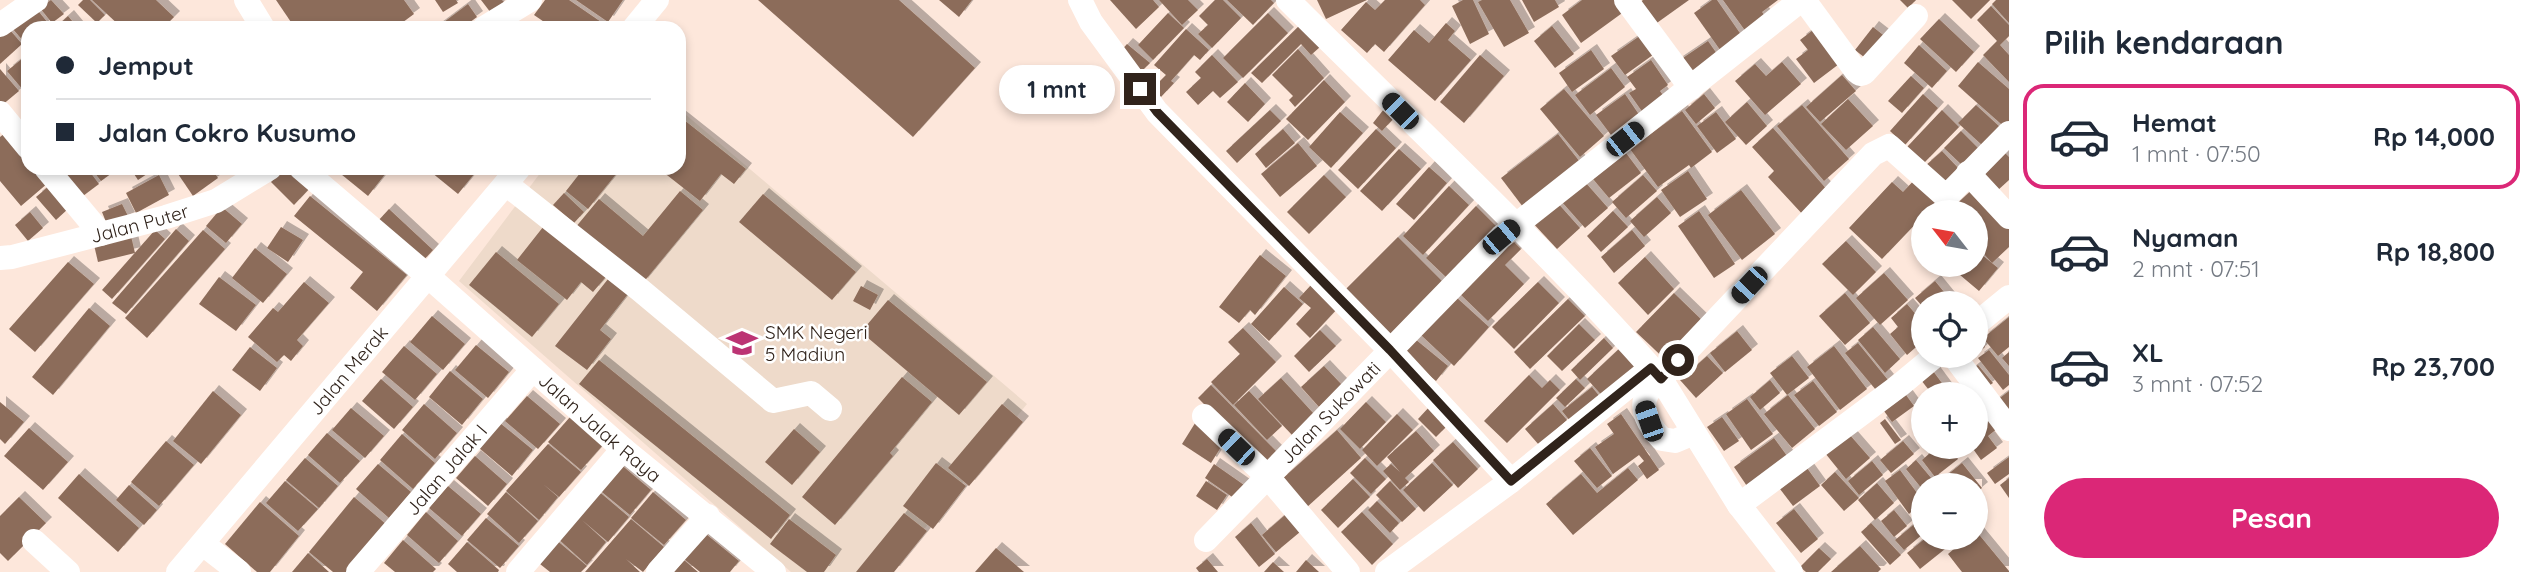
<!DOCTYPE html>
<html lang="id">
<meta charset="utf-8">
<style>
:root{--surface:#fff;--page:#f2f2f3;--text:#1f2937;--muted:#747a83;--line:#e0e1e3;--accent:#db2777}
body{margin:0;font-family:Quicksand,sans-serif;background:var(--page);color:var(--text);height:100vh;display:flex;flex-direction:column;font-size:26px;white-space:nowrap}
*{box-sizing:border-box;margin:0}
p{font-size:23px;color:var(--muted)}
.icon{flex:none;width:38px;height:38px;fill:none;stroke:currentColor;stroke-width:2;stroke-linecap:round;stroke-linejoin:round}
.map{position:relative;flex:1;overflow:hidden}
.details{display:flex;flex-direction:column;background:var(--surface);width:525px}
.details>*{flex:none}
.hud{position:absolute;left:21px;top:21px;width:665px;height:154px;border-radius:21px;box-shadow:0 4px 10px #0003;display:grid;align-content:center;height:154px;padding:0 35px;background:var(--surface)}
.needle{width:46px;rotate:301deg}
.fabs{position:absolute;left:1911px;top:200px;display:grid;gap:14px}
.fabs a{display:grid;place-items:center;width:77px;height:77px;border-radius:50%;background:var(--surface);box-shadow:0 4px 10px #0003;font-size:35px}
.end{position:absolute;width:32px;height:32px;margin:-16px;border:9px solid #30231b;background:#fff;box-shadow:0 0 0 4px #fff}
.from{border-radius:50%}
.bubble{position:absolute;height:49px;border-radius:24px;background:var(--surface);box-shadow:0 4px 10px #0003;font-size:23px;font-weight:800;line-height:49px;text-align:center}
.car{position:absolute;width:21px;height:42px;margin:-21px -10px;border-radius:9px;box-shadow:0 0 5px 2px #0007;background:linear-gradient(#222 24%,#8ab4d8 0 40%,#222 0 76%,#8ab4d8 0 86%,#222 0)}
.hud b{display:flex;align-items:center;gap:24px;height:66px;font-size:26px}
.hud b+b{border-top:2px solid var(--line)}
.hud i{width:18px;height:18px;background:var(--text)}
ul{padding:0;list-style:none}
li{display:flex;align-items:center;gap:21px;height:105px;margin:0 14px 10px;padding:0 21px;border:4px solid transparent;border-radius:21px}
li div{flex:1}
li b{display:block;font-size:26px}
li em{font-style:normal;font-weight:800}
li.selected{border-color:var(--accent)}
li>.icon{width:63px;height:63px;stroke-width:1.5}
h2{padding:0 35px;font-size:32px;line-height:84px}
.primary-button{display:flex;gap:14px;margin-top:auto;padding:14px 35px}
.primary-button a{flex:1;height:80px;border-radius:42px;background:var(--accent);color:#fff;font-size:28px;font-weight:800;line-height:80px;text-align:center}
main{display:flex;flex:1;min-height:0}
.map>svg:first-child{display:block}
.education{fill:#eedaca}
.building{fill:#8c6c5a;filter:url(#shadow)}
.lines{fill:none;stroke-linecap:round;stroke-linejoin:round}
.minor{stroke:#fff;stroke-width:24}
.route{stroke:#30231b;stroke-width:9}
.labels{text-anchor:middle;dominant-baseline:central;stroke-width:5;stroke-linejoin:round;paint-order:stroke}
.street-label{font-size:19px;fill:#30231b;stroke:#fff}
.poi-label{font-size:19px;fill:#30231b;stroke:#fff;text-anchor:start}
</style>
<main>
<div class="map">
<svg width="2009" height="572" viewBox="0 0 2009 572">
<defs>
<filter id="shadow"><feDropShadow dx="6" dy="-6" stdDeviation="0" flood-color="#0004"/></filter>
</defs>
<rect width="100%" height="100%" fill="#fde7db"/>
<polygon class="education" points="679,109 1027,404 889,572 791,572 459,281 544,168 679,168"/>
<g class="building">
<polygon points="51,0 64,14 52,23 40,8"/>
<polygon points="83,0 90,0 105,15 97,23 78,5"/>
<polygon points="92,0 156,0 174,17 163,28 122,28"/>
<polygon points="276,0 404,0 414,14 395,28 295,28"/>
<polygon points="435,0 456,0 458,3 443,12"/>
<polygon points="481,0 502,0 504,2 491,13"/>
<polygon points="545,0 569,0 604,24 601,28 553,28 534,15"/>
<polygon points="576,0 623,0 608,22"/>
<polygon points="758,0 899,0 975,68 913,137"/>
<polygon points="939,0 972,0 959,17"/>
<polygon points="1110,0 1153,0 1159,7 1136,29"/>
<polygon points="1159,0 1188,0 1198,10 1182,25"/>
<polygon points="1215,0 1223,0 1241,18 1212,48 1198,34 1208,25 1199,16"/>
<polygon points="1227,0 1271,0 1274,3 1253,25"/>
<polygon points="1317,0 1367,0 1326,19"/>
<polygon points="1385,0 1420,0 1425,5 1384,52 1375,44 1367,53 1341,30 1366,2 1375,10"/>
<polygon points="1463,0 1473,0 1489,34 1470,44 1452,6"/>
<polygon points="1482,0 1510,0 1529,33 1504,47 1478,2"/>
<polygon points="1522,0 1555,0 1559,7 1534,22"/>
<polygon points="1582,0 1617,0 1625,11 1581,43 1562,15"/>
<polygon points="1643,0 1689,0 1654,25 1639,3"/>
<polygon points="1712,0 1717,0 1744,39 1723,54 1694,13"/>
<polygon points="1723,0 1778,0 1762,12 1769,21 1749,36"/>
<polygon points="1900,0 1916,0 1908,8"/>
<polygon points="1952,0 1990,0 1971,19"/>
<polygon points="1996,0 2009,0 2009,23 1992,4"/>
<polygon points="468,4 477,17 462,28 436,28"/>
<polygon points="1991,6 2009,25 2009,36 2000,45 2009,55 2009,82 1983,55 1997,41 1977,20"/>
<polygon points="35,7 48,23 41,28 28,28 28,40 25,43 12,28"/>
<polygon points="1168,13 1184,28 1153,60 1138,45"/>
<polygon points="1268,13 1288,33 1243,78 1223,58"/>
<polygon points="68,16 78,28 55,28"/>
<polygon points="1939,19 1974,52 1956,72 1920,39"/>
<polygon points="4,23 22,44 0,64 0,27"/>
<polygon points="1446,23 1455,31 1448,40 1471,60 1435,101 1388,60 1414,30 1429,43"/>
<polygon points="1299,26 1320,47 1311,55 1301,44 1262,83 1251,73"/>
<polygon points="1552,26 1574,54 1555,68 1534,41"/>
<polygon points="1817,27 1843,61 1814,83 1796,59 1808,50 1800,40"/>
<polygon points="1873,27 1887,38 1869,61 1855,50"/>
<polygon points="1186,29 1209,50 1200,60 1194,55 1171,81 1174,83 1161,97 1152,89 1166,75 1154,65"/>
<polygon points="1644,33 1657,52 1625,75 1611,56"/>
<polygon points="1708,41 1722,61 1691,82 1677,62"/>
<polygon points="1127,44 1150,63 1141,72 1119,53"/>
<polygon points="1919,45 1947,71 1932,88 1904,63"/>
<polygon points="1298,49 1324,78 1295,107 1289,100 1293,96 1272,75"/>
<polygon points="1591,50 1604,69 1572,92 1559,73"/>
<polygon points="28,54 28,87 24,91 7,71"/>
<polygon points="1212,55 1238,82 1220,98 1213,91 1198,105 1186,92 1201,78 1195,72"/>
<polygon points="1480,55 1504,76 1464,123 1440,102"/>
<polygon points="1651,60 1668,85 1660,91 1668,102 1646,117 1629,93 1636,89 1627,77"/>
<polygon points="1782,62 1801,84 1765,115 1735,81 1755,64 1766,76"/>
<polygon points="1978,62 2009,89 2009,131 1958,86"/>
<polygon points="1611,68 1625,87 1590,115 1575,95"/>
<polygon points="0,69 19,91 1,106 0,105"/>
<polygon points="1842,75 1856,91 1820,122 1806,107"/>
<polygon points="1911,76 1924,88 1902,113 1888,101"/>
<polygon points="1324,80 1345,102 1308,140 1286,119"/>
<polygon points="1245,83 1265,104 1248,122 1227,102"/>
<polygon points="1564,89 1604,136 1580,157 1540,109"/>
<polygon points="1625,94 1642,119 1614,139 1596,115"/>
<polygon points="1704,94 1715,108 1696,124 1685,110"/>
<polygon points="1923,94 1938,108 1905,145 1890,131"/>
<polygon points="1848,99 1873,126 1846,150 1821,124"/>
<polygon points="1747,102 1767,126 1746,145 1725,122"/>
<polygon points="1802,105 1849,159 1824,181 1777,126"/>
<polygon points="1976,105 2000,127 1983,146 1958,123"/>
<polygon points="1384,109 1394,118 1382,131 1373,123"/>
<polygon points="1270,110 1281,121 1237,163 1226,151"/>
<polygon points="1942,110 1959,127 1924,163 1907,147"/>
<polygon points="1682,111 1712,152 1691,168 1689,165 1658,187 1630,149"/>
<polygon points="1340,112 1363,133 1331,168 1309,147"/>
<polygon points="1716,112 1736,139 1717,153 1697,126"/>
<polygon points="679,116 746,169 734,184 721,174 700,201 658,168 679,168"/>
<polygon points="1773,128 1829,192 1805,217 1768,177 1774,171 1752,147"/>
<polygon points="1283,129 1295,143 1266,168 1255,154"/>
<polygon points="1376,129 1396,148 1358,189 1338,170"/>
<polygon points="1961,131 1980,150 1964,167 1944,148"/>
<polygon points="5,133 28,160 28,168 35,168 48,183 21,206 0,181 0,137"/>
<polygon points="1558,134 1580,162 1523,207 1501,178"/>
<polygon points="1298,143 1317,166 1280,197 1261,174"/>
<polygon points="1399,149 1421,169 1382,211 1360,191"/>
<polygon points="1942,151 1961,171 1943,187 1925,166"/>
<polygon points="1626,153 1641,173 1609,198 1593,179"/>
<polygon points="2005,153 2009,157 2009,180 1997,191 1982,174"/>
<polygon points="1429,167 1447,183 1414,220 1396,204"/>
<polygon points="55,168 87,168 99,184 79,199"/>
<polygon points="91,168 119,168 101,181"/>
<polygon points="130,168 156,168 138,180"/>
<polygon points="174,168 211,168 218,178 193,196"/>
<polygon points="284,168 290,168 310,188 294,205 271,182"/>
<polygon points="338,168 390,168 368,196 336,170"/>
<polygon points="426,168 479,168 458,194"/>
<polygon points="584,168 621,168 588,209 566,191"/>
<polygon points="1688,171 1707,199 1680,217 1661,190"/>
<polygon points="159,175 169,195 136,213 126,193"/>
<polygon points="1324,175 1346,197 1309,234 1287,212"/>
<polygon points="1643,175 1657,191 1626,218 1612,202"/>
<polygon points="1919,175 1941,196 1927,212 1923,212 1923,216 1882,259 1849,228 1892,182 1903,192"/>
<polygon points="1585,182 1608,208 1585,228 1562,202"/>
<polygon points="49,186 69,208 56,220 36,197"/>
<polygon points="1449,186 1469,205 1423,255 1403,236"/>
<polygon points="1974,188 2009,226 2009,247 1992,263 1976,245 1976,212 1948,212"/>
<polygon points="1741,190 1775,234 1742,260 1708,215"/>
<polygon points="680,191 703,210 642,284 575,228 599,199 643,236"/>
<polygon points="564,193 584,212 574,223 553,205"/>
<polygon points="763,194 856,272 832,300 739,222"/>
<polygon points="310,196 407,275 377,311 350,288 363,272 294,216"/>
<polygon points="1657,197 1671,213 1644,237 1630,221"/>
<polygon points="1555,200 1580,228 1557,249 1531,221"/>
<polygon points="122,204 129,218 108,227 102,212"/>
<polygon points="1476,206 1499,229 1449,280 1426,258"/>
<polygon points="222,207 242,224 226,243 206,226"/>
<polygon points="389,209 433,250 421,263 377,222"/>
<polygon points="1613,211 1628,227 1601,252 1587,236"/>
<polygon points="1699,211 1735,264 1714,278 1678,226"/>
<polygon points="30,212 43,228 28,241 15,225"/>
<polygon points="547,222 610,272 593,292 581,282 567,300 517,260"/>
<polygon points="281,227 303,240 288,262 267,248"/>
<polygon points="176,229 189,241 126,314 112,303"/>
<polygon points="155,230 165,239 112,299 102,290"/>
<polygon points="203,230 225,249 147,338 125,318"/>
<polygon points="1632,230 1645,246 1614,273 1601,257"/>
<polygon points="131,236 135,253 98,262 94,245"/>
<polygon points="1398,237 1444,283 1387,339 1341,294"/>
<polygon points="1512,240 1521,249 1505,265 1524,284 1488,321 1459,293"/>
<polygon points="1846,241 1876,272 1853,295 1822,264"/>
<polygon points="255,248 287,274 263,303 232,278"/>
<polygon points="1976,250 1998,268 1979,291 1947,264 1976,264"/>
<polygon points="496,252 559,304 532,337 469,285"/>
<polygon points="1260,255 1286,276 1255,315 1250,310 1239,323 1219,307"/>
<polygon points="1645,257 1674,289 1648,315 1618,283"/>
<polygon points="68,262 94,284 35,352 9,329"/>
<polygon points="1884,273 1908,300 1880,325 1856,298"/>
<polygon points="219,277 256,305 236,331 199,304"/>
<polygon points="608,279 628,294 600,330 611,339 587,370 555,346"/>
<polygon points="1935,281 1953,303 1923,303 1923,307 1915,298"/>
<polygon points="304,282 329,303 297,340 303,346 291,361 284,355 277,362 248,337 273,308 278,312"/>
<polygon points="1538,282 1559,303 1514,349 1492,327"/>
<polygon points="1311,285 1337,309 1310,338 1296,324 1311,308 1299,298"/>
<polygon points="861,286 878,295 870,310 853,301"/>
<polygon points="1284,287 1303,304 1269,341 1251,324"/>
<polygon points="1674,293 1708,326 1671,365 1636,332"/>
<polygon points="1845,293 1870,323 1845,345 1819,316"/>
<polygon points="1456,297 1489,327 1454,366 1421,335"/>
<polygon points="1568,299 1585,316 1530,369 1514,352"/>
<polygon points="888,300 987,382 959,415 861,332"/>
<polygon points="1907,304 1923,323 1923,341 1907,355 1890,334 1898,327 1891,318"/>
<polygon points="89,308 110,326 53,395 32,377"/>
<polygon points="432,316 465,344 443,370 410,342"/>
<polygon points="2009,317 2009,347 1998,356 1983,338"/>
<polygon points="1579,324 1595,340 1562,371 1547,356"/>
<polygon points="1873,327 1900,359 1885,373 1858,340"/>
<polygon points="1243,328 1276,362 1233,405 1211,382 1240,354 1228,342"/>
<polygon points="1320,330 1336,346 1309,372 1294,356"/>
<polygon points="1737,331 1752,350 1725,372 1710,353"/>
<polygon points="1976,335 1985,347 1976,355"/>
<polygon points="1604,338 1613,348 1580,380 1571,370"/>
<polygon points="1415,339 1448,366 1436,381 1403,354"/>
<polygon points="1858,343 1888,380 1876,390 1845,353"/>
<polygon points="476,345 509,372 488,398 455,370"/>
<polygon points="404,346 437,374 415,400 382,372"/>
<polygon points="1834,346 1867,389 1840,410 1807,367"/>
<polygon points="250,347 277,368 260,391 232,370"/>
<polygon points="1621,347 1641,369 1607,401 1587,379"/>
<polygon points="1989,350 2009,375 2009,385 2003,390 1978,358"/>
<polygon points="2009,352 2009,366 2002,358"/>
<polygon points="1707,356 1723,373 1696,398 1680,380"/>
<polygon points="1792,356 1809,378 1787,395 1770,373"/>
<polygon points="599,360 790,515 771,539 579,384"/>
<polygon points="1978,365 1993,383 1983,390 1969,372"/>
<polygon points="1324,366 1342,385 1319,407 1301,387"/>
<polygon points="450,371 483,399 462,425 429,397"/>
<polygon points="1933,371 1950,394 1932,394 1921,380"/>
<polygon points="1529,375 1542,388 1550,380 1560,390 1507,443 1484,421"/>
<polygon points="902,377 932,402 890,453 893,456 835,525 802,497"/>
<polygon points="1281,378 1314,414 1292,435 1258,399"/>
<polygon points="381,379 413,407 394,429 362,401"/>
<polygon points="1576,379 1585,388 1565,407 1556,398"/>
<polygon points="1770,380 1780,393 1760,410 1750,397"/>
<polygon points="1813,381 1837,412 1819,426 1794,395"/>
<polygon points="1211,385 1277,452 1264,465 1198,398"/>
<polygon points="1592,387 1605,403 1575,427 1562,411"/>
<polygon points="213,391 241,415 201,464 173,441"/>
<polygon points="1249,391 1282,426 1267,440 1234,405"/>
<polygon points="2009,391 2009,409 1992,404"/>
<polygon points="1788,395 1815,429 1792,448 1764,414"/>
<polygon points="1906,395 1914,406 1892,422 1884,411"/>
<polygon points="527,396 560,424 538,449 505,421"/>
<polygon points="1976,398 1998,428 1988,436 1997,448 1981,460 1971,446 1976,446"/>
<polygon points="1747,399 1773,434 1751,450 1726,414"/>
<polygon points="0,402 24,422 5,444 0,439"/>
<polygon points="1366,402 1386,422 1360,449 1340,429"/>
<polygon points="424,404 457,433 435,459 402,430"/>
<polygon points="1002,404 1023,422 969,486 948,468"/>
<polygon points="1553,404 1567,420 1539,445 1525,429"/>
<polygon points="1431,405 1450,423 1436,437 1418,419"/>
<polygon points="351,408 384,436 365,458 332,430"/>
<polygon points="1397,414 1413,430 1377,466 1362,450"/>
<polygon points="1621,414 1659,470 1647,479 1638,466 1644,461 1639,455 1613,474 1595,447 1614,434 1607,424"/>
<polygon points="570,417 603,445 581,470 548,442"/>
<polygon points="1722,417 1739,441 1724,451 1707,427"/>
<polygon points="1885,419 1901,440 1895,444 1880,423"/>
<polygon points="1197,420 1226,439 1211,463 1182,444"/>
<polygon points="500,423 533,450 512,476 479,448"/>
<polygon points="29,428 68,462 43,490 4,456"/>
<polygon points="794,429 820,452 792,485 765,462"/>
<polygon points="1337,430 1361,458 1306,508 1281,480"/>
<polygon points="1416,431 1434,451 1405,478 1409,482 1400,490 1383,471 1391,464 1400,472 1387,457"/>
<polygon points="327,433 360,461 340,483 308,455"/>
<polygon points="402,434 435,463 413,489 380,460"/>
<polygon points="1849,434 1870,458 1846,479 1825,453"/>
<polygon points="1774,438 1790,460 1749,489 1734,467"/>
<polygon points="166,441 194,465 159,506 131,482"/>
<polygon points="1903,441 1914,454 1891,473 1880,460"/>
<polygon points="1453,442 1478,469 1458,488 1433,460"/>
<polygon points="548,444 581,472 559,497 543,484 558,497 539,520 506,491"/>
<polygon points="1938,446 1948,446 1958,459 1935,477 1922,460"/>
<polygon points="1590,448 1612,476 1597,488 1574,461"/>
<polygon points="475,456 507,484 488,506 456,478"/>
<polygon points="2009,457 2009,474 1995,484 1987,473"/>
<polygon points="305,458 338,486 319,508 286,480"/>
<polygon points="1365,458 1386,479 1371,494 1350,473"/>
<polygon points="1916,460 1937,485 1923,485 1923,490 1906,469"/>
<polygon points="1872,461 1883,475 1859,495 1848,481"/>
<polygon points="618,462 651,490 630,515 597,488"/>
<polygon points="936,463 966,486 933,529 903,506"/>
<polygon points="1432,463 1453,485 1424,512 1403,490"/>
<polygon points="1962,463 1982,488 1976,493 1976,485 1945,485 1941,480"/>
<polygon points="378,464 411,492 389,518 356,489"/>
<polygon points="1214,464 1244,485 1235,499 1205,478"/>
<polygon points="1628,468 1638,480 1573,535 1546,504 1581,474 1597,493"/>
<polygon points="1807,468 1820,486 1793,506 1780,489"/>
<polygon points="1900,470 1923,501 1909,514 1885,481"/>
<polygon points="1835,472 1859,498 1844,511 1821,485"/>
<polygon points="79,474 139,528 118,552 58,498"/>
<polygon points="2009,478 2009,498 2000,485"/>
<polygon points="1353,479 1370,497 1338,528 1321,510"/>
<polygon points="285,481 318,509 298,531 266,503"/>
<polygon points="1206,481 1227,495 1217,510 1196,496"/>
<polygon points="1390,481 1416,509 1402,522 1376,495"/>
<polygon points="1877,483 1894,503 1875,520 1858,500"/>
<polygon points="129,485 157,510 144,525 116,500"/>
<polygon points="448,486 481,514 462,536 429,508"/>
<polygon points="596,489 629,517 608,542 582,520 606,542 587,565 555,536"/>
<polygon points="506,492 538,521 519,543 487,514"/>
<polygon points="653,492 686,520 664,545 631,518"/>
<polygon points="19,497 46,523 8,561 0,553 0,516"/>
<polygon points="354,497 387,525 348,572 333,572 309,552"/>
<polygon points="1377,501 1399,523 1390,533 1368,510"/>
<polygon points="260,502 299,536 270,572 257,572 225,544"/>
<polygon points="1794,509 1818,539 1801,553 1776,523"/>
<polygon points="1894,510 1907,526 1894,537 1881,521"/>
<polygon points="426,512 458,541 439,563 407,535"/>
<polygon points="1362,512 1393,544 1372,565 1341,532"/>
<polygon points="904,513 927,531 894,572 856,572"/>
<polygon points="1285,515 1300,532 1276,552 1262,535"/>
<polygon points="1923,517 1923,534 1904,550 1895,540"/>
<polygon points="486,518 519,546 500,568 467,540"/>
<polygon points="631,519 664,547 643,572 626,559 640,572 585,572"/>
<polygon points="789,519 836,555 824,572 807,572 770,544"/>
<polygon points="1251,523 1275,554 1259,567 1235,537"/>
<polygon points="1871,523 1901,555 1890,565 1861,532"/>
<polygon points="1976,531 2009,571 2009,572 1962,572 1958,567 1948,554 1968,537 1976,537"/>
<polygon points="706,534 739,561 730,572 700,572 684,559"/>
<polygon points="1927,537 1944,537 1950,545 1920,569 1907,553"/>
<polygon points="554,538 587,566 581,572 550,572 535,560"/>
<polygon points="403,540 436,569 433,572 395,572 384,563"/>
<polygon points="467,542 499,570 498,572 457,572 448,564"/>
<polygon points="1860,546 1881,569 1878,572 1831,572"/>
<polygon points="996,548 1024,572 975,572"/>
<polygon points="1819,548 1831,559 1818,572 1806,572 1800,567"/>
<polygon points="308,553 329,572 292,572"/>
<polygon points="1207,559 1218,572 1199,572 1196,568"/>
<polygon points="684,560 698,572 674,572"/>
<polygon points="1306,560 1319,572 1296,572"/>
<polygon points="1273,562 1284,572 1264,572"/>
</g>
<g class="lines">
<g class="minor">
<polyline points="246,0 263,28"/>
<polyline points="1080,0 1091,22 1157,112 1390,350 1511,481"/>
<path d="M 1288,0 C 1413,125 1544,246 1661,379 L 1739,505 L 1791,572"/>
<polyline points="1626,0 1691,88"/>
<polyline points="1804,0 1856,71 1860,74 1864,73 1916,16"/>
<polyline points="0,25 36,0"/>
<polyline points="484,28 530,0"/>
<polyline points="634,28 657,0"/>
<polyline points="0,113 28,147"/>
<polyline points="46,168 101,234"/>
<path id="s1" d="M 301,168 L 429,277 L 623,449 L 774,572"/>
<polyline points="1968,173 2009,217"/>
<polyline points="506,184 639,289 773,401 811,393 830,409"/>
<path id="s2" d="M 0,258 L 12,257 L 166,217 L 216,201 L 270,168"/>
<polyline points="1976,324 2009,297"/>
<polyline points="1953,355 2009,429"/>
<polyline points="1204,416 1268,477 1348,572"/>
<path d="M 1694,433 L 1675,441 L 1662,439 C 1650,427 1638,409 1648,392 L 1873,154 L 1889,146 L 1944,195 L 1948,195 L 2009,133"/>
<polyline points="1739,505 1900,385 1936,355"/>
<path id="s3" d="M 1206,540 L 1501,237 L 1801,0"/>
<polyline points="34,541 68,572"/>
<polyline points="203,544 239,572"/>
<path id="s4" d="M 178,572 L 519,168"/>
<path id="s5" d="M 358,572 L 533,369"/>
<polyline points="518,572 623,449"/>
<polyline points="658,572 708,516"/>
<polyline points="1387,572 1511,481 1651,368"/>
</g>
</g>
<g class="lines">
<polyline class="route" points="1140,89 1157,112 1390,350 1511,481 1651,368 1661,379 1678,360"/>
</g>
<defs>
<g id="school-bare" transform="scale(2.415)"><path d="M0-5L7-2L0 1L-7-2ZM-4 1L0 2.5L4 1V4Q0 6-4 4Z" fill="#bc3474" stroke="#fff" stroke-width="2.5" paint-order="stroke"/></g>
</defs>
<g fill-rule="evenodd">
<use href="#school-bare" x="742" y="343"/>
</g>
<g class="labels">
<g class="street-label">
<text stroke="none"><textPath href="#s2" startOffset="144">Jalan Puter</textPath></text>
<text stroke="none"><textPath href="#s4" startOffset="264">Jalan Merak</textPath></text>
<text stroke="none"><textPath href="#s3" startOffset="178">Jalan Sukowati</textPath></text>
<text stroke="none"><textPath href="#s1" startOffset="396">Jalan Jalak Raya</textPath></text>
<text stroke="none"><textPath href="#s5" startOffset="135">Jalan Jalak I</textPath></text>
</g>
<g class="poi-label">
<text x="765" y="332">SMK Negeri<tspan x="765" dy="22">5 Madiun</tspan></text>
</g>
</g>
</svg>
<div class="fabs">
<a><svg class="needle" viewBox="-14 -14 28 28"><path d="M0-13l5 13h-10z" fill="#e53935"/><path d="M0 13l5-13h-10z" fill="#747a83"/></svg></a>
<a><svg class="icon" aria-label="locate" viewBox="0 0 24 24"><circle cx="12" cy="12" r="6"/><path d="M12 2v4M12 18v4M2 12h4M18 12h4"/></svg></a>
<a>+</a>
<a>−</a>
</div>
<i class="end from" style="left:1678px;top:360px"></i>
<i class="end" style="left:1140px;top:89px"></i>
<div class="bubble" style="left:999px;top:65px;width:116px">1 mnt</div>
<i class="car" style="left:1400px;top:111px;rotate:315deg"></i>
<i class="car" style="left:1625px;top:139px;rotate:52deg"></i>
<i class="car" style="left:1501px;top:237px;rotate:50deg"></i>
<i class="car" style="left:1749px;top:285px;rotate:223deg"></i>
<i class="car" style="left:1649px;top:421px;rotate:341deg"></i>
<i class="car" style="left:1236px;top:447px;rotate:314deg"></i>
<div class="hud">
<b><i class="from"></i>Jemput</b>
<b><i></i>Jalan Cokro Kusumo</b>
</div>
</div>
<section class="details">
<h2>Pilih kendaraan</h2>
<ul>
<li class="selected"><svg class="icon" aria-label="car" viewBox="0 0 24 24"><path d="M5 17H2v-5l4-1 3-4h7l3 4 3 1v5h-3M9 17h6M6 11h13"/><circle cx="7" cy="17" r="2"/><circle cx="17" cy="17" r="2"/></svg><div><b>Hemat</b><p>1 mnt · 07:50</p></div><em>Rp 14,000</em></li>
<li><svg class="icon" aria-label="car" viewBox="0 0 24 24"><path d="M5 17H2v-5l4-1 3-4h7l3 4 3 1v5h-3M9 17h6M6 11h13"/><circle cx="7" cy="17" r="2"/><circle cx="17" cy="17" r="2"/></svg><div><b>Nyaman</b><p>2 mnt · 07:51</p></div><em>Rp 18,800</em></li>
<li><svg class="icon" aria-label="car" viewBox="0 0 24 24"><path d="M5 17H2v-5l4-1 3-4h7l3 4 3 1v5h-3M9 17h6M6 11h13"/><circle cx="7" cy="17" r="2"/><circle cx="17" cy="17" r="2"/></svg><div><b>XL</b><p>3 mnt · 07:52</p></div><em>Rp 23,700</em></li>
</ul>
<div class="primary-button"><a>Pesan</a></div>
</section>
</main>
